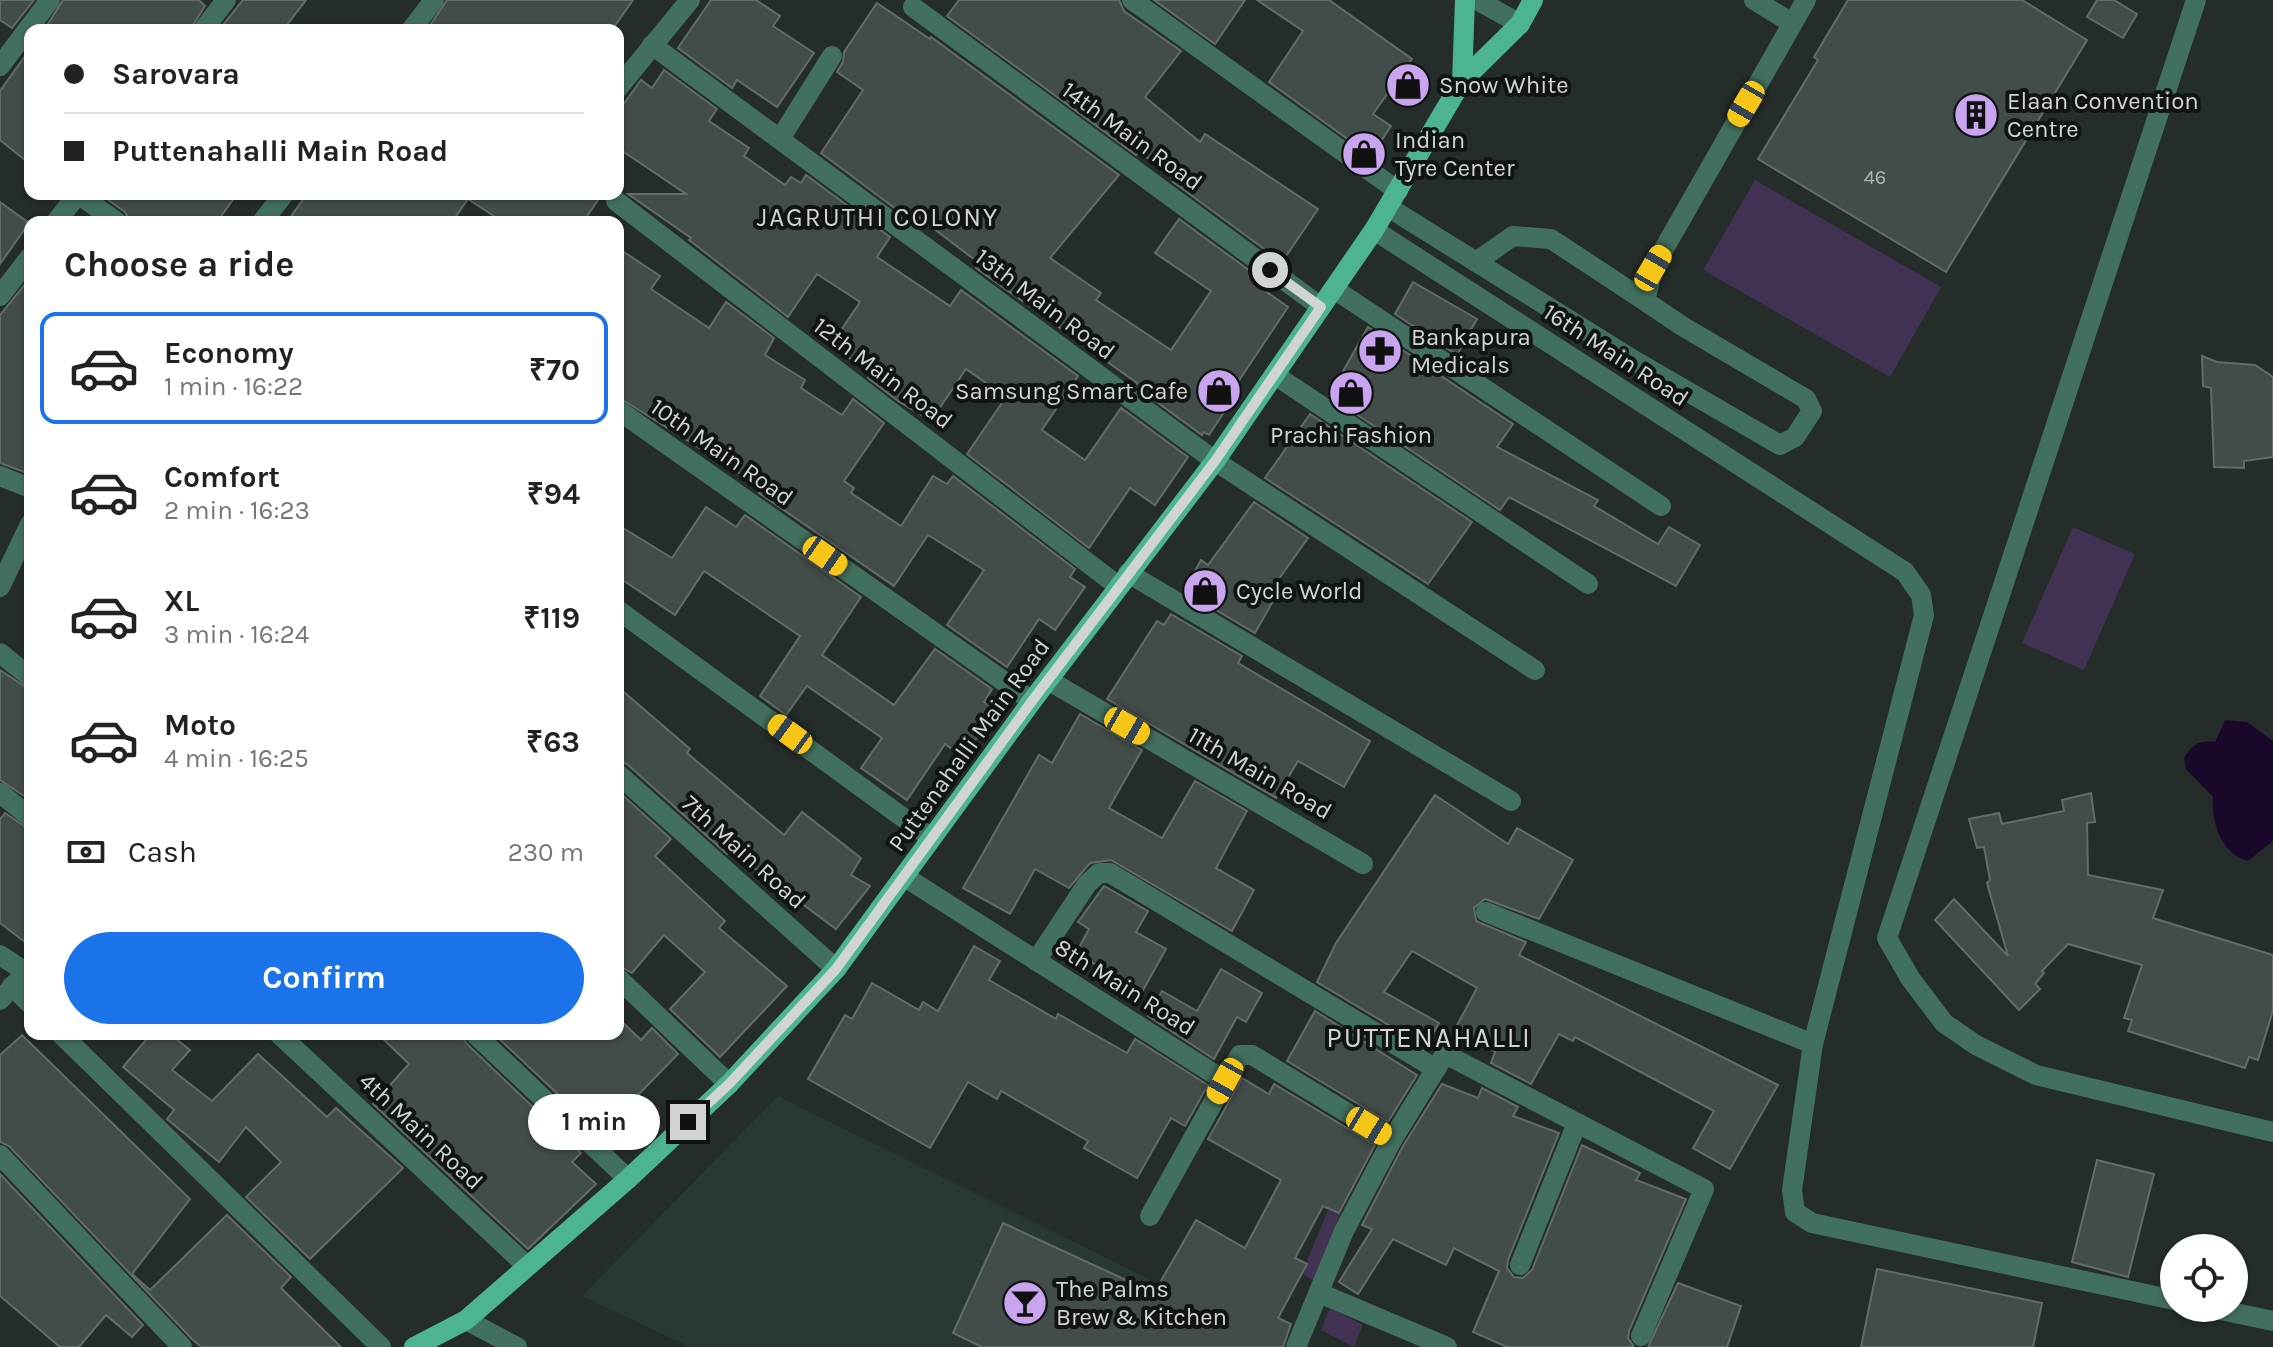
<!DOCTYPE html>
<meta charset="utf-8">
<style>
:root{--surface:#fff;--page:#f2f2f2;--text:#222;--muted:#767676;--line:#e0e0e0;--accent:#1a73e8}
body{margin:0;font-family:Karla,sans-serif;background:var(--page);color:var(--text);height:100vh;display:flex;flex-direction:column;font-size:30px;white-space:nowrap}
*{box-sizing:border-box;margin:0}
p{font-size:26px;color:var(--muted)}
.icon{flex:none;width:44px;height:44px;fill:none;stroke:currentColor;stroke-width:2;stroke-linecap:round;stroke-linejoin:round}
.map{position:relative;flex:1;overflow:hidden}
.details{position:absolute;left:24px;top:216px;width:600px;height:824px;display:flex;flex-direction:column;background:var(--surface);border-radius:16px;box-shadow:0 2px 6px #0004}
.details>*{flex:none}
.hud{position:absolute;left:24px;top:24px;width:600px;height:176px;border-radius:16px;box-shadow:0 2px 6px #0004;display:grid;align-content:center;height:176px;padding:0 40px;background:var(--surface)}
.controls{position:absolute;left:2160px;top:1234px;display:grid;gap:16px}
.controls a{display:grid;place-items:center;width:88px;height:88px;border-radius:50%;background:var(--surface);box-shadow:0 2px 6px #0004;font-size:40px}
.end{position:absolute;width:36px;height:36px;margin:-18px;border:10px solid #d0d5d3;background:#111;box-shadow:0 0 0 4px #111}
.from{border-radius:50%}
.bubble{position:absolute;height:56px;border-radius:28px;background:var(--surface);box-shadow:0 2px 6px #0004;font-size:26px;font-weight:700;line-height:56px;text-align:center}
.car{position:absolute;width:24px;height:48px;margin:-24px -12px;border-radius:10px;box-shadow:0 0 6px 2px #0007;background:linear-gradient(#f5c518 24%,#345 0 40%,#f5c518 0 76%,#345 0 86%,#f5c518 0)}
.hud b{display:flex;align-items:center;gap:28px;height:76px;font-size:30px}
.hud b+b{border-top:2px solid var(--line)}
.hud i{width:20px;height:20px;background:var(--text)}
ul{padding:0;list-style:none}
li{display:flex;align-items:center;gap:24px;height:112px;margin:0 16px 12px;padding:0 24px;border:4px solid transparent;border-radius:16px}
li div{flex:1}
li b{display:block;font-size:30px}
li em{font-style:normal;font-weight:700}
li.on{border-color:var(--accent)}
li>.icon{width:72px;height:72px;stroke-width:1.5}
h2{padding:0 40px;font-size:36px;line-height:96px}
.pay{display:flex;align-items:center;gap:20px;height:88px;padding:0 40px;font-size:30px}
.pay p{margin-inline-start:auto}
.button{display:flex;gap:16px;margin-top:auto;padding:16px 40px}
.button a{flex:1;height:92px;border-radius:48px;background:var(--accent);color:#fff;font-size:32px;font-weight:700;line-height:92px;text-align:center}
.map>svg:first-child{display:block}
.built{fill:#283832}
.green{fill:#423253}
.water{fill:#1a082a}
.building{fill:#424c48;stroke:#626c68;stroke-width:2}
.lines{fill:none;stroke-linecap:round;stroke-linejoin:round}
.minor{stroke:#42705f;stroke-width:20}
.major{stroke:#4cb493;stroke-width:20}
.route{stroke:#d0d5d3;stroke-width:10}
.labels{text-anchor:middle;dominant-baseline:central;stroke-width:8;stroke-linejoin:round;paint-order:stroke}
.number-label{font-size:20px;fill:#acb3b0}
.poi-label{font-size:24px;fill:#d0d5d3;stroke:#101413;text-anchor:start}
.street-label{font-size:24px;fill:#d0d5d3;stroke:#101413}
.neighbourhood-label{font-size:26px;letter-spacing:2px;fill:#d0d5d3;stroke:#101413}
.quarter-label{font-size:28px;letter-spacing:2px;fill:#d0d5d3;stroke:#101413}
</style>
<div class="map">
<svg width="2273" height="1347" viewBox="0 0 2273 1347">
<rect width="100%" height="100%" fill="#242d29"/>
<polygon class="built" points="778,1096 1280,1344 1278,1347 690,1347 582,1296"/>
<g class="green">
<polygon points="1755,180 1941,287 1890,377 1703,270"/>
<polygon points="2073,527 2135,554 2084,670 2022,643"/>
<polygon points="1331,1203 1342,1209 1314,1281 1302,1273"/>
<polygon points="1330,1308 1363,1325 1354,1347 1321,1330"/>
</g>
<path class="water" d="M 2225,720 L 2247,722 L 2273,741 L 2273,841 L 2248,861 C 2221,854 2211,822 2213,797 L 2186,769 L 2184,758 C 2193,744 2199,740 2215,742 Z"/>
<g class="building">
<polygon points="0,0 34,0 12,28 0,20"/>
<polygon points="63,0 199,0 205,6 190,30 44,30"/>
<polygon points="243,0 306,0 283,30 219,30"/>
<polygon points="447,0 633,0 612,30 427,30"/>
<polygon points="711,0 756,0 780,16 773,26 814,53 777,107 737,80 732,88 678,48"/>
<polygon points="959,0 1119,0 1124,11 1181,51 1145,97 1200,142 1205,134 1318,209 1282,262 1173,182 1175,180 1139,151 1136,155 947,16"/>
<polygon points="1154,0 1245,0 1215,44"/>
<polygon points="1257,0 1329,0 1412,59 1373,114 1391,126 1371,156 1269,82 1303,31"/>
<polygon points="1848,0 2022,0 2087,40 1946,272 1758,159 1818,60 1814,57"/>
<polygon points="2097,0 2114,0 2137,14 2123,38 2087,17"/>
<polygon points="877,3 930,39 931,37 1119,175 1050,258 1101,293 1096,300 1171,350 1211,291 1155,253 1179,219 1268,284 1264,290 1288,307 1228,397 1232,400 1209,435 1204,432 1202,435 1135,386 1137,383 976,268 979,263 909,210 904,215 821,153 863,90 837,72 843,62 844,52"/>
<polygon points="30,49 30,164 0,140 0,91"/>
<polygon points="664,70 717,109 709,121 749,148 744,156 785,185 791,177 801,183 806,175 890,237 877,257 950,306 961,290 1078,376 1042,430 1085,460 1121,408 1188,457 1155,505 1130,488 1089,548 967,454 1006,397 966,369 931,421 898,401 868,378 871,373 831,345 860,302 817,274 788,317 689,240 691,238 628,194 686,194 618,148 618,112 641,80 652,88"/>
<polygon points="100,194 237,194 217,222 130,222 125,212"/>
<polygon points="307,194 602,194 583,222 503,222 468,199 452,222 287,222"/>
<polygon points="0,202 29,223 0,264"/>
<polygon points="618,248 660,276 651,289 709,328 726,302 774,338 765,355 805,380 801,388 842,415 853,399 884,423 844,481 854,488 851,493 901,526 933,476 947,484 953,476 1075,569 1070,577 1085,587 1055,630 1039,619 1007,667 947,625 984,570 928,535 894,586 759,493 763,488 618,397"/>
<polygon points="30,278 30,474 0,463 0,315"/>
<polygon points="1413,282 1477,319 1457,355 1395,314"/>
<polygon points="1368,327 1513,424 1497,447 1598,500 1594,506 1658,544 1669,527 1700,545 1676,586 1509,497 1500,510 1329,396"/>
<polygon points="2202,356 2217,362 2255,365 2273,377 2273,457 2244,461 2244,468 2214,467 2211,388 2203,386"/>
<polygon points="1310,414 1472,522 1428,584 1265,478"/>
<polygon points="1254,502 1308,538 1266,597 1273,601 1255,633 1184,591 1201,560 1208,565"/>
<polygon points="706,507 736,527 745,515 861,597 822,655 894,705 935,649 992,689 984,702 996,711 963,757 945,744 907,800 861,768 882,738 807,686 786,715 760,696 800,636 704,571 675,615 618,577 618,525 672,558"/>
<polygon points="1171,614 1242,656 1238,663 1370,741 1344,787 1298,761 1276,798 1107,699 1157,621 1164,625"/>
<polygon points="0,670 30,690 30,800 0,780"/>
<polygon points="618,687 690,749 687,753 784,835 802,812 861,858 851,875 870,886 836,929 730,850 727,854 627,764 618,761"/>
<polygon points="1080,714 1142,750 1109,808 1162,838 1195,781 1247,811 1216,868 1254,890 1232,931 1111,860 1090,863 1069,888 1035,869 1010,914 963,888 1039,755 1052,763"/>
<polygon points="618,791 671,839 655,856 725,921 719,928 787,986 720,1057 670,1009 705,972 664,935 632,973 618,965"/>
<polygon points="2091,793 2095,822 2087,823 2088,875 2163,890 2153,918 2273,955 2273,1010 2258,1060 2249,1057 2245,1068 2128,1031 2132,1020 2124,1018 2142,965 2068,944 2042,971 2044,973 2035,984 2040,989 2019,1010 1935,920 1954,899 2008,956 1987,883 1990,880 1984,847 1977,848 1969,819 1999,813 2002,824 2064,811 2062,800"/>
<polygon points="1435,795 1508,844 1517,828 1573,860 1539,919 1485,899 1474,908 1476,921 1526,942 1519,955 1778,1085 1730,1169 1693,1148 1714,1111 1575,1037 1573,1041 1559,1034 1531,1084 1491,1063 1495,1052 1455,1029 1477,988 1412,951 1384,992 1439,1023 1425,1047 1317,982 1336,943"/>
<polygon points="5,813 30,830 30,946 0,923 0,819"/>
<polygon points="1104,886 1148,911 1136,932 1166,949 1142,992 1076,953 1089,929 1078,922"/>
<polygon points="974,946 1000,961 989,980 1056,1019 1058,1014 1127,1053 1135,1039 1208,1085 1185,1126 1171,1118 1137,1178 1084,1148 1088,1141 1001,1091 997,1099 968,1082 930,1148 808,1079 845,1015 852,1019 872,983 919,1010 923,1002 938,1011"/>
<polygon points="1221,969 1262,993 1246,1022 1237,1017 1214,1059 1148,1016 1162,991 1197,1011"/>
<polygon points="1315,1011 1417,1075 1388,1122 1287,1061"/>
<polygon points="618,1018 641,1040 652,1028 678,1054 600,1134 494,1034 618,1034"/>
<polygon points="151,1034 170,1034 190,1050 172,1070 212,1101 258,1054 327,1117 336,1108 403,1168 310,1259 246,1197 281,1162 246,1127 219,1162 167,1119 174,1110 123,1067"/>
<polygon points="378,1034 462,1034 466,1043 581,1153 572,1162 596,1184 528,1249 373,1104 409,1064"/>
<polygon points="22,1035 190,1199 132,1274 150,1290 227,1215 291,1277 281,1288 341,1347 201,1347 192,1339 9,1146 0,1142 0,1055"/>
<polygon points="1242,1078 1269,1094 1274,1084 1375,1145 1339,1213 1323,1206 1295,1258 1307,1264 1278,1318 1291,1324 1283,1347 982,1347 953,1333 1003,1223 1154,1293 1196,1220 1245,1248 1281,1180 1208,1139"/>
<polygon points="1442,1084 1478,1098 1482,1088 1518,1107 1513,1116 1559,1133 1508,1260 1507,1268 1514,1277 1523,1278 1532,1270 1582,1145 1640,1173 1636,1180 1686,1199 1629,1331 1628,1338 1634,1347 1507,1347 1473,1332 1499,1271 1454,1248 1446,1265 1393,1239 1358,1294 1339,1282 1372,1229 1362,1225 1403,1146"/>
<polygon points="2097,1160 2154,1174 2128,1277 2072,1262"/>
<polygon points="0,1174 143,1325 132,1337 106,1315 79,1347 60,1347 0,1296"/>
<polygon points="1877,1269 2042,1303 2033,1347 1861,1347"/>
<polygon points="1678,1283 1741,1306 1727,1347 1648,1347"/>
</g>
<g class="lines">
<g class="minor">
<polyline points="1132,0 1398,191"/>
<polyline points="1477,0 1520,24"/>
<polyline points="1754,0 1792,23"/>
<polyline points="2196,0 1887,938 1910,978 1944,1023 1976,1045 2036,1075 2273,1132"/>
<polyline points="913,7 1321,307"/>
<polyline points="203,30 226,0"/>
<polyline points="411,30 434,0"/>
<polyline points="652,45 1215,461 1535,670"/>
<polyline points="0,66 50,0"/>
<polyline points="618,88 690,0"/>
<polyline points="780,139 832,56"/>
<polyline points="616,201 1118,586"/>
<polyline points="1388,207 1635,361 1780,445 1795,437 1812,411 1806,399 1682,326 1645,301 1653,268 1806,0"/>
<polyline points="56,222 78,194 117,222"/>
<polyline points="262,222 284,194"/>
<polyline points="1374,230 1905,572 1921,595 1924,615 1813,1044 1792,1190 1795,1212 1812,1223 2174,1300"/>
<polyline points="1476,262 1513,236 1551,239 1645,301"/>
<polyline points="1334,289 1661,506"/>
<polyline points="0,296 30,257"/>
<polyline points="1275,375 1588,584"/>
<polyline points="618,410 1032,701"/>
<polyline points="0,476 30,488"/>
<polyline points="1128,573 1511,801"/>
<polyline points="0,587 30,524"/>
<polyline points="618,610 931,838"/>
<polyline points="0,653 30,677"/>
<polyline points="1048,680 1363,864"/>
<polyline points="618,774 836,969"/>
<polyline points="0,793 30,817"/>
<polyline points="905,877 1225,1081 1240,1055 1252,1055 1392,1140"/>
<polyline points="1486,912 1813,1044"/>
<polyline points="0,955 26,972"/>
<polyline points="1036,961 1087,884 1099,873 1110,873 1436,1069"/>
<polyline points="618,978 729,1084"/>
<polyline points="12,986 30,1004"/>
<polyline points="0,1000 30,968"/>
<polyline points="61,1034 381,1347"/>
<polyline points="279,1034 527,1266"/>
<polyline points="475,1034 628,1179"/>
<polyline points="0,1155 182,1347"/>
<polyline points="1150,1216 1225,1081"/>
<polyline points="1520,1265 1577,1123"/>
<polyline points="1319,1293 1447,1347"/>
<polyline points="2211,1308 2273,1321"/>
<polyline points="466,1320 517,1347"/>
<polyline points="1296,1347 1344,1231 1392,1140 1445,1054 1704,1189 1641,1336"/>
</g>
<g class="major">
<polyline points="1462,81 1465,0"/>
<polyline points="414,1347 466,1320 628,1179 729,1084 836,969 1032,701 1215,461 1374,230 1462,81 1520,24 1533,0"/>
</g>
</g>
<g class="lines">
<polyline class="route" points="688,1122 729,1084 836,969 1032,701 1215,461 1321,307 1270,270"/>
</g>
<defs>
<g id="shop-disc" transform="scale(2.3)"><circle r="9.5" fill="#c8a5ee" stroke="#101413"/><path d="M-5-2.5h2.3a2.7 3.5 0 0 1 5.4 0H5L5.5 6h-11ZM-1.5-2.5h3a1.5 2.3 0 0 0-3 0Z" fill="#111"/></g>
<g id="building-disc" transform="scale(2.3)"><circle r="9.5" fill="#c8a5ee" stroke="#101413"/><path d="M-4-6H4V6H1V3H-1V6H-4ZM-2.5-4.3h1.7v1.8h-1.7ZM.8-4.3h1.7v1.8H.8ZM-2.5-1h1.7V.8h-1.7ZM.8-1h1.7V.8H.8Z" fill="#111"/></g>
<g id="pharmacy-disc" transform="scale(2.3)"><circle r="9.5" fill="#c8a5ee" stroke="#101413"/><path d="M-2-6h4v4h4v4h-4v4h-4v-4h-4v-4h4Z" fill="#111"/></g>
<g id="bar-disc" transform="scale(2.3)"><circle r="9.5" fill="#c8a5ee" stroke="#101413"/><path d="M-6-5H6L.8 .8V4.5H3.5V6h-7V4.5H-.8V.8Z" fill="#111"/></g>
</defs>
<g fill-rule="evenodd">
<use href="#shop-disc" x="1408" y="85"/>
<use href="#building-disc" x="1976" y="115"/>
<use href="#shop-disc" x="1364" y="154"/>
<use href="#pharmacy-disc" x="1380" y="351"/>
<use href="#shop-disc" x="1219" y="391"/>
<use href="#shop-disc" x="1351" y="393"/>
<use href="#shop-disc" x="1205" y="591"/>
<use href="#bar-disc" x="1025" y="1303"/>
</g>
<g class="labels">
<g class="number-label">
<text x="1875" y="177">46</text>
</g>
<g class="poi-label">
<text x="1439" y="85">Snow White</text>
<text x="2007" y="101">Elaan Convention<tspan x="2007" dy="28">Centre</tspan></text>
<text x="1395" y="140">Indian<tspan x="1395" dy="28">Tyre Center</tspan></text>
<text x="1411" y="337">Bankapura<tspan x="1411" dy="28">Medicals</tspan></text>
<text x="1188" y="391" text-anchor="end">Samsung Smart Cafe</text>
<text x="1351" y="435" text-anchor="middle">Prachi Fashion</text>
<text x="1236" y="591">Cycle World</text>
<text x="1056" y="1289">The Palms<tspan x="1056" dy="28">Brew &amp; Kitchen</tspan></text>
</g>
<g class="street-label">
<text transform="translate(1132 136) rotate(36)">14th Main Road</text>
<text transform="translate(1045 304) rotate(37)">13th Main Road</text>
<text transform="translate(1616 355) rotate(33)">16th Main Road</text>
<text transform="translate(883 373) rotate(37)">12th Main Road</text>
<text transform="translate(722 452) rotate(35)">10th Main Road</text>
<text transform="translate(969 745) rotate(-54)">Puttenahalli Main Road</text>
<text transform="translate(1260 773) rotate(30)">11th Main Road</text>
<text transform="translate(744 852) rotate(42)">7th Main Road</text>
<text transform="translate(1125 987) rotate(32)">8th Main Road</text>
<text transform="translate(421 1131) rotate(43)">4th Main Road</text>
</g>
<g class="neighbourhood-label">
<text x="878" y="217">JAGRUTHI COLONY</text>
</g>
<g class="quarter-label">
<text x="1429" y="1037">PUTTENAHALLI</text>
</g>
</g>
</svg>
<div class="controls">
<a><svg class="icon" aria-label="locate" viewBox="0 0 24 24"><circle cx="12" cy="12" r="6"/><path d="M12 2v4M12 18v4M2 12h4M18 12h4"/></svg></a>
</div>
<i class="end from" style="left:1270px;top:270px"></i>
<i class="end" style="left:688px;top:1122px"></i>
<div class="bubble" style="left:528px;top:1094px;width:132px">1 min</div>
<i class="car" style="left:1746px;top:104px;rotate:210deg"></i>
<i class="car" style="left:1653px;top:268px;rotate:30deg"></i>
<i class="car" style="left:825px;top:556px;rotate:125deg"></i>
<i class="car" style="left:1127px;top:726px;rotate:120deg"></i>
<i class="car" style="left:790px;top:734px;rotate:306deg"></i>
<i class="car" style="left:1225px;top:1081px;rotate:209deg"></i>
<i class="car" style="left:1369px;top:1126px;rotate:121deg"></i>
<div class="hud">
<b><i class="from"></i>Sarovara</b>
<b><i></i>Puttenahalli Main Road</b>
</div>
<section class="details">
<h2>Choose a ride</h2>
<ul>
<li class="on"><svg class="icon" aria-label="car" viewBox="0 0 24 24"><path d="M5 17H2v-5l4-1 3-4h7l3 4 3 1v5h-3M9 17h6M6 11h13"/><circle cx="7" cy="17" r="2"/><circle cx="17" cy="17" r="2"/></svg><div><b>Economy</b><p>1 min · 16:22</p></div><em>₹70</em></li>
<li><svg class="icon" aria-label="car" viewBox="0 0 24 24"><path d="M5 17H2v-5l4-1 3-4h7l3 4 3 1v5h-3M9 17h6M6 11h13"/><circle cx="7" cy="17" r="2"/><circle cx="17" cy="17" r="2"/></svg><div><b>Comfort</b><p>2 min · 16:23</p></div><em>₹94</em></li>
<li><svg class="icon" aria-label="car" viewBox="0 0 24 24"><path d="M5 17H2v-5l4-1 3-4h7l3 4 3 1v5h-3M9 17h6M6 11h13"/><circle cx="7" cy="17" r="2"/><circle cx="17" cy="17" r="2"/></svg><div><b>XL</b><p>3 min · 16:24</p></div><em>₹119</em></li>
<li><svg class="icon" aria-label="car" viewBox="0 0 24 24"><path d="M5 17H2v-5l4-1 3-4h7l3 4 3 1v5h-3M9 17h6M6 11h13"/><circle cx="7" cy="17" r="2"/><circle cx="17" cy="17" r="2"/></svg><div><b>Moto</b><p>4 min · 16:25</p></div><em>₹63</em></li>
</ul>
<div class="pay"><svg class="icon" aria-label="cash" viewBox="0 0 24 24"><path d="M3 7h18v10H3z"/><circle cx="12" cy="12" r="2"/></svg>Cash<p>230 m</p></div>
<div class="button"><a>Confirm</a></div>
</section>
</div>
